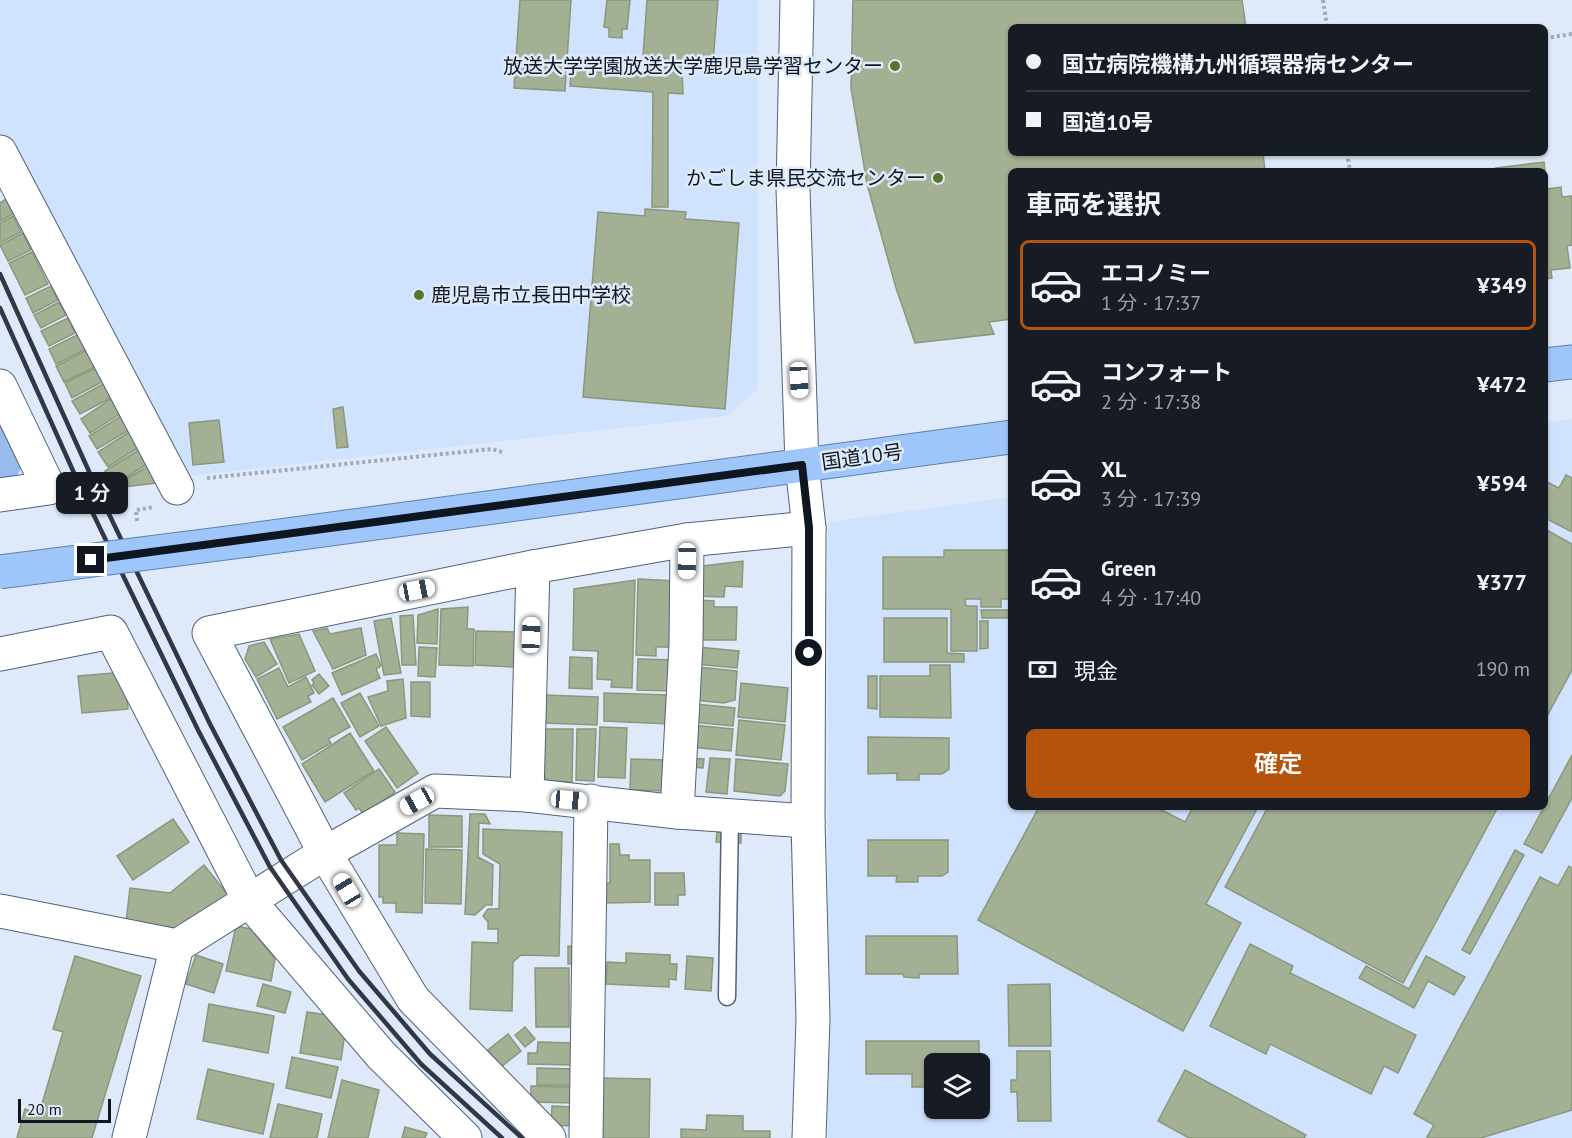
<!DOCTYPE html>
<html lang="ja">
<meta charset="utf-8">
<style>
:root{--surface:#171b24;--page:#20242c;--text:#f1f3f6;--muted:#9ea1a6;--line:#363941;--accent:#b45309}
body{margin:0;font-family:"PT Sans","Noto Sans JP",sans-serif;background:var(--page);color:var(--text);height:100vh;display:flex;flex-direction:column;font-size:22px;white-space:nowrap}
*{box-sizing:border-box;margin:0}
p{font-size:20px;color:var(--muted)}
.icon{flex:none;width:33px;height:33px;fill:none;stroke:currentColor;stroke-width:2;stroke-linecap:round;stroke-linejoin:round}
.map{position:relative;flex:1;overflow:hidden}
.sheet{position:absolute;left:1008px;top:168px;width:540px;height:642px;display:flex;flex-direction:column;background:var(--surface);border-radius:9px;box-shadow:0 2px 4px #0004}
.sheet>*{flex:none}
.top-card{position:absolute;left:1008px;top:24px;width:540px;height:132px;border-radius:9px;box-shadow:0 2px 4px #0004;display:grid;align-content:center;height:132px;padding:0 18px;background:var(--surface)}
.tools{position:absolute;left:924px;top:1053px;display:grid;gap:12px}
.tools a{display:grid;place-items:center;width:66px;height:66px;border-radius:9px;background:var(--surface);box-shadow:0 2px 4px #0004;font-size:30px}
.scale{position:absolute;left:18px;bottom:15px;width:93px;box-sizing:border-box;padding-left:6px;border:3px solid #101620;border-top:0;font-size:16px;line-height:21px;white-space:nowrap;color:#101620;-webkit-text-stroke:4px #deeafa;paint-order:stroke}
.end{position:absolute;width:27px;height:27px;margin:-14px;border:8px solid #101620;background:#fff;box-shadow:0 0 0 3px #fff}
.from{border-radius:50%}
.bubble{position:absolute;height:42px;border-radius:9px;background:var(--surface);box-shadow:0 2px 4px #0004;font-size:20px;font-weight:600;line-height:42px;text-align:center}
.car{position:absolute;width:18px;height:36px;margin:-18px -9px;border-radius:8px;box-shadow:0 0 4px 2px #0007;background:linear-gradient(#fff 24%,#345 0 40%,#fff 0 76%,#345 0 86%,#fff 0)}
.top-card b{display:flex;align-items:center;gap:21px;height:57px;font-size:22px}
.top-card b+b{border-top:2px solid var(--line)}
.top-card i{width:15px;height:15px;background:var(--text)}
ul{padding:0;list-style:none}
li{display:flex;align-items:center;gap:18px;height:90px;margin:0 12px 9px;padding:0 6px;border:3px solid transparent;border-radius:9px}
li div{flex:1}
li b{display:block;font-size:22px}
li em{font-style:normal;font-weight:600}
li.current{border-color:var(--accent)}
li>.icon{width:54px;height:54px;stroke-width:1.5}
h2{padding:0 18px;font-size:27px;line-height:72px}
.pay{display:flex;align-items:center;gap:15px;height:66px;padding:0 18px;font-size:22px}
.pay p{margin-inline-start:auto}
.action{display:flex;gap:12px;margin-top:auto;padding:12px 18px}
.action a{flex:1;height:69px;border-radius:9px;background:var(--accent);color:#fff;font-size:24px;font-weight:600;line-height:69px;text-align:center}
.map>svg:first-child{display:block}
.built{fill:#d0e3fe;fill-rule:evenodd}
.green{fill:#98bbed}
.building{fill:#a3b094;stroke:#8a977b;stroke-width:1.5}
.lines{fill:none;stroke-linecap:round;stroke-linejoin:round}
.service-casing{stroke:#516279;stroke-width:19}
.minor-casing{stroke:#516279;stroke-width:35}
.tertiary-casing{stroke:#516279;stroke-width:35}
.trunk-casing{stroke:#5d7fae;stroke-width:35}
.path{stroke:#9fa9b7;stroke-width:4;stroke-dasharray:3 3;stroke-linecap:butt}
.service{stroke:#fff;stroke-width:16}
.minor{stroke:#fff;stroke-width:33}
.tertiary{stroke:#fff;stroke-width:33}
.trunk{stroke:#9fc6fb;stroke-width:33}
.rail{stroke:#313843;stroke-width:4.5}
.trunk-bridge-casing{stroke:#5d7fae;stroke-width:35;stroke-linecap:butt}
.trunk-bridge{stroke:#9fc6fb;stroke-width:33}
.route{stroke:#101620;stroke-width:8}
.poi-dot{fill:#587529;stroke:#deeafa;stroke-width:2}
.labels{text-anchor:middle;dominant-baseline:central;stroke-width:5;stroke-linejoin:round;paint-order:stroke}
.poi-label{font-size:20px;fill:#101620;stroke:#deeafa;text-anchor:end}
.street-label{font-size:20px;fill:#101620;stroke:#deeafa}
</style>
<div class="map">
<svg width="1572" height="1138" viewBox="0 0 1572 1138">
<rect width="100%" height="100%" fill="#deeafa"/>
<g class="built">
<polygon points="0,0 758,0 758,389 727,416 179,477 0,140"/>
<path d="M 1572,419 L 1572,1138 L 828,1138 L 828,522 L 1011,497 L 1011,807 L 1545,807 L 1545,423 ZM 934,1064 L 980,1064 L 980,1108 L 934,1108 Z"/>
</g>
<polygon class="green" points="0,412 24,463 15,479 0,482"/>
<g class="building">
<polygon points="520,0 571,0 565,91 514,88"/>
<polygon points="607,0 630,0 627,29 622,29 622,38 609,37 609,28 604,27"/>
<polygon points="647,0 718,0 713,62 683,59 683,70 664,68 665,58 643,56"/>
<polygon points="853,0 1242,0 1246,27 1011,27 1011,153 1263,153 1265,171 1011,171 1011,319 989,322 994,334 915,343 896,288 867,184 851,88"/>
<polygon points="571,70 653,75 653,71 682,70 683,94 668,93 668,207 652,207 653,92 570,86"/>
<polygon points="1544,162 1545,171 1497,171 1496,168"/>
<polygon points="1545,174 1547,189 1561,187 1562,197 1572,196 1572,245 1567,246 1570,268 1551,270 1552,278 1545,279"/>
<polygon points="6,199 13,214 0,221 0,203"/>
<polygon points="645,209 686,212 685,219 739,223 725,409 583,397 598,212 645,216"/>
<polygon points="13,216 21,232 0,243 0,223"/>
<polygon points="23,233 31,250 8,261 0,245"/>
<polygon points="32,252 48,284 25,295 9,263"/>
<polygon points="51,286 58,300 33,313 26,298"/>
<polygon points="59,302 66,315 41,328 34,315"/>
<polygon points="68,318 75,333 49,346 41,331"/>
<polygon points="79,334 86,349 56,364 49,349"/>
<polygon points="87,350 95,367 64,382 56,366"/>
<polygon points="96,368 102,382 72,398 65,383"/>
<polygon points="103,384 111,398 80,414 72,401"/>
<polygon points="111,399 120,414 90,433 81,419"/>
<polygon points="343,407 348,447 337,448 333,409"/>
<polygon points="121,416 129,430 97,449 89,436"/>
<polygon points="219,420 224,462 193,465 189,423"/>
<polygon points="129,432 139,447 108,467 98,452"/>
<polygon points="140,449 149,463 114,485 105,471"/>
<polygon points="150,465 156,483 124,487 121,482"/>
<polygon points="1566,475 1572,478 1572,532 1545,518 1545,486 1547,482 1559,488"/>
<polygon points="1545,529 1572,544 1572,670 1545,720"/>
<polygon points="944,550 1011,550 1011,599 1001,599 1001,607 981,607 981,599 965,599 966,606 977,606 977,651 951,651 951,609 883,609 883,557 944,557"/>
<polygon points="743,561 742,587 725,586 724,597 695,596 695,567"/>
<polygon points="638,579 677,581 671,647 656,647 656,656 636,655"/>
<polygon points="635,580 632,688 611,687 612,680 597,679 598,651 573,650 574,589"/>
<polygon points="697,600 714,601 714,607 737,607 736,640 695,640"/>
<polygon points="468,607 467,629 474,629 473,666 439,665 441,609"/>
<polygon points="438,609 437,644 417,643 418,615"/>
<polygon points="981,610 1011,610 1011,618 982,618"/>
<polygon points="413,615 416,665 402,665 400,616"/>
<polygon points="391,618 401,673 384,675 374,621"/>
<polygon points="884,618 947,618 947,653 964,654 964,662 884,662"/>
<polygon points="980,621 988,621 988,648 980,649"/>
<polygon points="327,628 330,634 361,628 366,655 333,669 313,631"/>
<polygon points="476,631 516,632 515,667 475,665"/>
<polygon points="299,634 315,671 289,683 270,639"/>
<polygon points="264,642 277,664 256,677 245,659 249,646"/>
<polygon points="419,647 437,648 435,677 418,676"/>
<polygon points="697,647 739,651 737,668 695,664"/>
<polygon points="376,654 381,666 376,669 380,678 342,695 332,673"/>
<polygon points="570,657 592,658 592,689 569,688"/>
<polygon points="638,659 676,660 675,691 637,690"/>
<polygon points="930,665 950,665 951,718 880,717 880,676 930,676"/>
<polygon points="697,667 737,671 735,700 724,703 694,700"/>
<polygon points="279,668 288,687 306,677 314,693 308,696 311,702 277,719 257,679"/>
<polygon points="125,672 128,709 82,713 78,676"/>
<polygon points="319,674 329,686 319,694 312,685 314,683 312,680"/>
<polygon points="868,676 877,676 877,709 868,708"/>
<polygon points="403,679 406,718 381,726 368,697 388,691 387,681"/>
<polygon points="411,682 430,682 430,717 411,716"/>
<polygon points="741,683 788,688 785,722 738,717"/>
<polygon points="360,693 379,726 360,737 341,703"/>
<polygon points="604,693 670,695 669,724 604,721"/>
<polygon points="545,695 598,697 597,725 545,723"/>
<polygon points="333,698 350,727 328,739 331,743 302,760 283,727"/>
<polygon points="695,704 735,708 733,726 693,722"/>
<polygon points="739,720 785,725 781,760 736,755"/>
<polygon points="692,725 733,729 731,751 690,747"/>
<polygon points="386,727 418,773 397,788 365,741"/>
<polygon points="600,727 627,728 625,778 598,777"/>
<polygon points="541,729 573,729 572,782 548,781 540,772"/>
<polygon points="577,729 596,729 594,781 576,780"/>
<polygon points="350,733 374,771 325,802 302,764"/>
<polygon points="868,737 949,738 949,769 942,774 919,774 919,780 897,780 897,773 868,774"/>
<polygon points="1572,755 1572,798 1542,853 1524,844"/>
<polygon points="689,758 704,759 703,768 688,767"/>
<polygon points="710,758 730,759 727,794 706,792"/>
<polygon points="631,759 669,760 668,791 630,790"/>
<polygon points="736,759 788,764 785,791 780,796 734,791"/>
<polygon points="379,769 395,792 363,814 359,808 356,810 344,793"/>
<polygon points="1039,807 1156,807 1185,822 1193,807 1258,807 1206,904 1241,923 1183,1031 978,920"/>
<polygon points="1268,807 1498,807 1403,983 1225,887"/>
<polygon points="470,814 485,814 490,824 479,823 478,857 493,865 492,905 486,905 475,915 465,914"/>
<polygon points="429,815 462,816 462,847 429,847"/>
<polygon points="173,819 189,842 133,880 117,856"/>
<polygon points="483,829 562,832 559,956 521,955 513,962 512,1011 470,1009 472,942 498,943 498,929 488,929 488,922 483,916 488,909 499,909 500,864 483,854"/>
<polygon points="717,832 741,833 741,843 716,842"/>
<polygon points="397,833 424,834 422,913 396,912 396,903 383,903 383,897 379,897 379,845 397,845"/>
<polygon points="868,840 948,840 948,872 942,876 918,876 918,882 896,882 897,876 868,876"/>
<polygon points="610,844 619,844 620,855 629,855 629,860 650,860 650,902 606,903 606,883 610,883"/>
<polygon points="426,849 462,850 461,904 425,903"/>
<polygon points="1515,850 1524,855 1470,954 1462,950"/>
<polygon points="204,865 228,895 182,929 126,922 130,888 170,893"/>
<polygon points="1569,866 1572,868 1572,1110 1481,1138 1429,1138 1427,1137 1434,1125 1414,1114 1540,877 1558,886"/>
<polygon points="655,873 684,873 685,895 678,895 678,905 655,905"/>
<polygon points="236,926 251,929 275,959 271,981 226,971"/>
<polygon points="866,936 957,936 958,974 919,974 919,978 904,977 903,974 866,974"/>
<polygon points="1250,944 1293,966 1290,973 1416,1035 1398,1073 1384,1066 1371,1094 1270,1044 1266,1054 1210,1026"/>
<polygon points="568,946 579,947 578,964 568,964"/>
<polygon points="626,953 670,955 670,964 677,964 676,980 669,979 669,987 606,984 607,962 626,963"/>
<polygon points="196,955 223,964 214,993 186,984"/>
<polygon points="75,956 141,976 92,1138 17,1138 25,1109 39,1114 63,1032 53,1029"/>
<polygon points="687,956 713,958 711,991 685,989"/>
<polygon points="1426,956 1465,977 1454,995 1428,981 1414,1008 1359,978 1366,966 1409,989"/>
<polygon points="535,968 569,968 569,1027 536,1027"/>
<polygon points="263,984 291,992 285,1013 257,1006"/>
<polygon points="1050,984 1051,1046 1009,1046 1008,985"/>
<polygon points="209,1004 274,1016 268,1053 203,1041"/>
<polygon points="307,1012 334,1016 345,1033 341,1060 300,1053"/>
<polygon points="525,1027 535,1039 525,1047 515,1035"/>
<polygon points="508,1034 521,1051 501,1067 488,1050"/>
<polygon points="866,1041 979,1041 979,1064 934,1064 932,1087 912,1087 912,1074 866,1074"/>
<polygon points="538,1042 575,1043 574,1065 528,1064 528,1053 537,1053"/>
<polygon points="1017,1051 1050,1051 1051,1121 1018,1121 1017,1092 1011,1092 1011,1080 1017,1080"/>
<polygon points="292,1057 338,1067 331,1098 286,1088"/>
<polygon points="537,1068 574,1069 574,1085 537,1085"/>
<polygon points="208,1069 274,1084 263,1134 197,1119"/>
<polygon points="1185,1070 1306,1135 1304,1138 1189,1138 1158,1121"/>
<polygon points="599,1078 650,1079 649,1138 598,1138"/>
<polygon points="342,1080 379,1090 368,1138 328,1138"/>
<polygon points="531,1086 574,1087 574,1103 531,1102"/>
<polygon points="278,1104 322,1114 317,1138 270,1138"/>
<polygon points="552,1106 572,1107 572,1126 551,1125"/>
<polygon points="707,1115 743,1116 743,1131 770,1131 770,1138 681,1138 681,1129 706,1130"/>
<polygon points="405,1127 427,1133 425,1138 402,1138"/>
</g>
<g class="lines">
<g class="service-casing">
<polyline id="service" points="727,997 730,815"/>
</g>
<g class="minor-casing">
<g id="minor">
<polyline points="0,152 177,488"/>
<polyline points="0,386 49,488 0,495"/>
<polyline points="802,465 809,528 808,821 813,1019 809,1138"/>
<polyline points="0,654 111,632 250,902 381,1055 465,1138"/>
<polyline points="527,795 533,567"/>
<polyline points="677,812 686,644 687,540"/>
<polyline points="0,911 177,946 325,853 435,791 527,795 677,812 808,821"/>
<polyline points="129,1138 177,946"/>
<polyline points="549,1138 413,999 325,853 209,633 533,567 687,540 809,528"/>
<polyline points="586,1138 591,801"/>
</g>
</g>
<g class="tertiary-casing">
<polyline id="tertiary" points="797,0 793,189 802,465"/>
</g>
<g class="trunk-casing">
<g id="trunk">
<polyline points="1545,365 1572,362"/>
<polyline points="250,540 1011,437"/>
</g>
</g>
<g class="path">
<polyline points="1323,0 1327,27"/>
<polyline points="1545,38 1572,34"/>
<polyline points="1347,153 1350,171"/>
<polyline points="207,478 492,449 502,452"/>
<polyline points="137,521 136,510 154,507"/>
</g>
<use href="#service" class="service"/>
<use href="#minor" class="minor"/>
<use href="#tertiary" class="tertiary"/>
<use href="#trunk" class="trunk"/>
<g class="rail">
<polyline points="0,274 96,487 210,724 281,860 359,971 430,1054 522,1138"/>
<polyline points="0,308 83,493 198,730 270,867 348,979 421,1064 502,1138"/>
</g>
<g class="trunk-bridge-casing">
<polyline id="trunk-bridge" points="0,572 250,540"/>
</g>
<use href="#trunk-bridge" class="trunk-bridge"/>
</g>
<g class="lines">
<polyline class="route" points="91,560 802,465 809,528 809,653"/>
</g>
<g class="poi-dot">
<circle cx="895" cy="66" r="6"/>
<circle cx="938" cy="178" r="6"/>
<circle cx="419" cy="295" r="6"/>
</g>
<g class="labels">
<g class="poi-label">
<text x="883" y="66">放送大学学園放送大学鹿児島学習センター</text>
<text x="926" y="178">かごしま県民交流センター</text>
<text x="431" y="295" text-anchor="start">鹿児島市立長田中学校</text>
</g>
<g class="street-label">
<text transform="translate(862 457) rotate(-8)">国道10号</text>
</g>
</g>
</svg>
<div class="tools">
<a><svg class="icon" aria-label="layers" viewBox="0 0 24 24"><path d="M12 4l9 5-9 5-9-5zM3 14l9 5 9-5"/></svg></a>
</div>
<div class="scale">20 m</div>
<i class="end from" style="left:809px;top:653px"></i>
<i class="end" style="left:91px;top:560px"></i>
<div class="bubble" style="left:56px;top:472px;width:72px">1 分</div>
<i class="car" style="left:799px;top:380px;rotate:177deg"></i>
<i class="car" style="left:687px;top:561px;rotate:181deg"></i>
<i class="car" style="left:417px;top:590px;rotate:79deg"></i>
<i class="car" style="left:531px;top:635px;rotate:2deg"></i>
<i class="car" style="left:569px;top:800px;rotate:95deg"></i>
<i class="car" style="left:417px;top:801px;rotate:241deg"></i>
<i class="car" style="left:347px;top:890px;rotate:329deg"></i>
<div class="top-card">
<b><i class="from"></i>国立病院機構九州循環器病センター</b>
<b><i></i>国道10号</b>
</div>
<section class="sheet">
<h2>車両を選択</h2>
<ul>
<li class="current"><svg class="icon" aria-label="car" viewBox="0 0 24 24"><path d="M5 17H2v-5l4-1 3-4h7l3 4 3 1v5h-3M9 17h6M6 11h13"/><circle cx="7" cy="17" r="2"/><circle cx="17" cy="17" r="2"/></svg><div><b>エコノミー</b><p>1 分 · 17:37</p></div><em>¥349</em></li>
<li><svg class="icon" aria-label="car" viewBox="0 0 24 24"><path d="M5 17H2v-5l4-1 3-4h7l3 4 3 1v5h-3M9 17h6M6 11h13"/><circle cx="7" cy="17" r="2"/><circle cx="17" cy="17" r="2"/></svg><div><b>コンフォート</b><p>2 分 · 17:38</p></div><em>¥472</em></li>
<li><svg class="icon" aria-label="car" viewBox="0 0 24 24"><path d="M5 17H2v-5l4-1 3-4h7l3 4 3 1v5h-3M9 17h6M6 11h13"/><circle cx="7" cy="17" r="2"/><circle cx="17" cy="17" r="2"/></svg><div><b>XL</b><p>3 分 · 17:39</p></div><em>¥594</em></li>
<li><svg class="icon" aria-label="car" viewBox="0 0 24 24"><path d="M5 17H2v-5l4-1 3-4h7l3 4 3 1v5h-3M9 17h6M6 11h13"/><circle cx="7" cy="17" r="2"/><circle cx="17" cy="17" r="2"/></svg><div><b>Green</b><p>4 分 · 17:40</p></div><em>¥377</em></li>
</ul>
<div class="pay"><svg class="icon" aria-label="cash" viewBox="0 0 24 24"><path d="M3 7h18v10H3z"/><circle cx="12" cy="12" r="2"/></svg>現金<p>190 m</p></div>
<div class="action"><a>確定</a></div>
</section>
</div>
